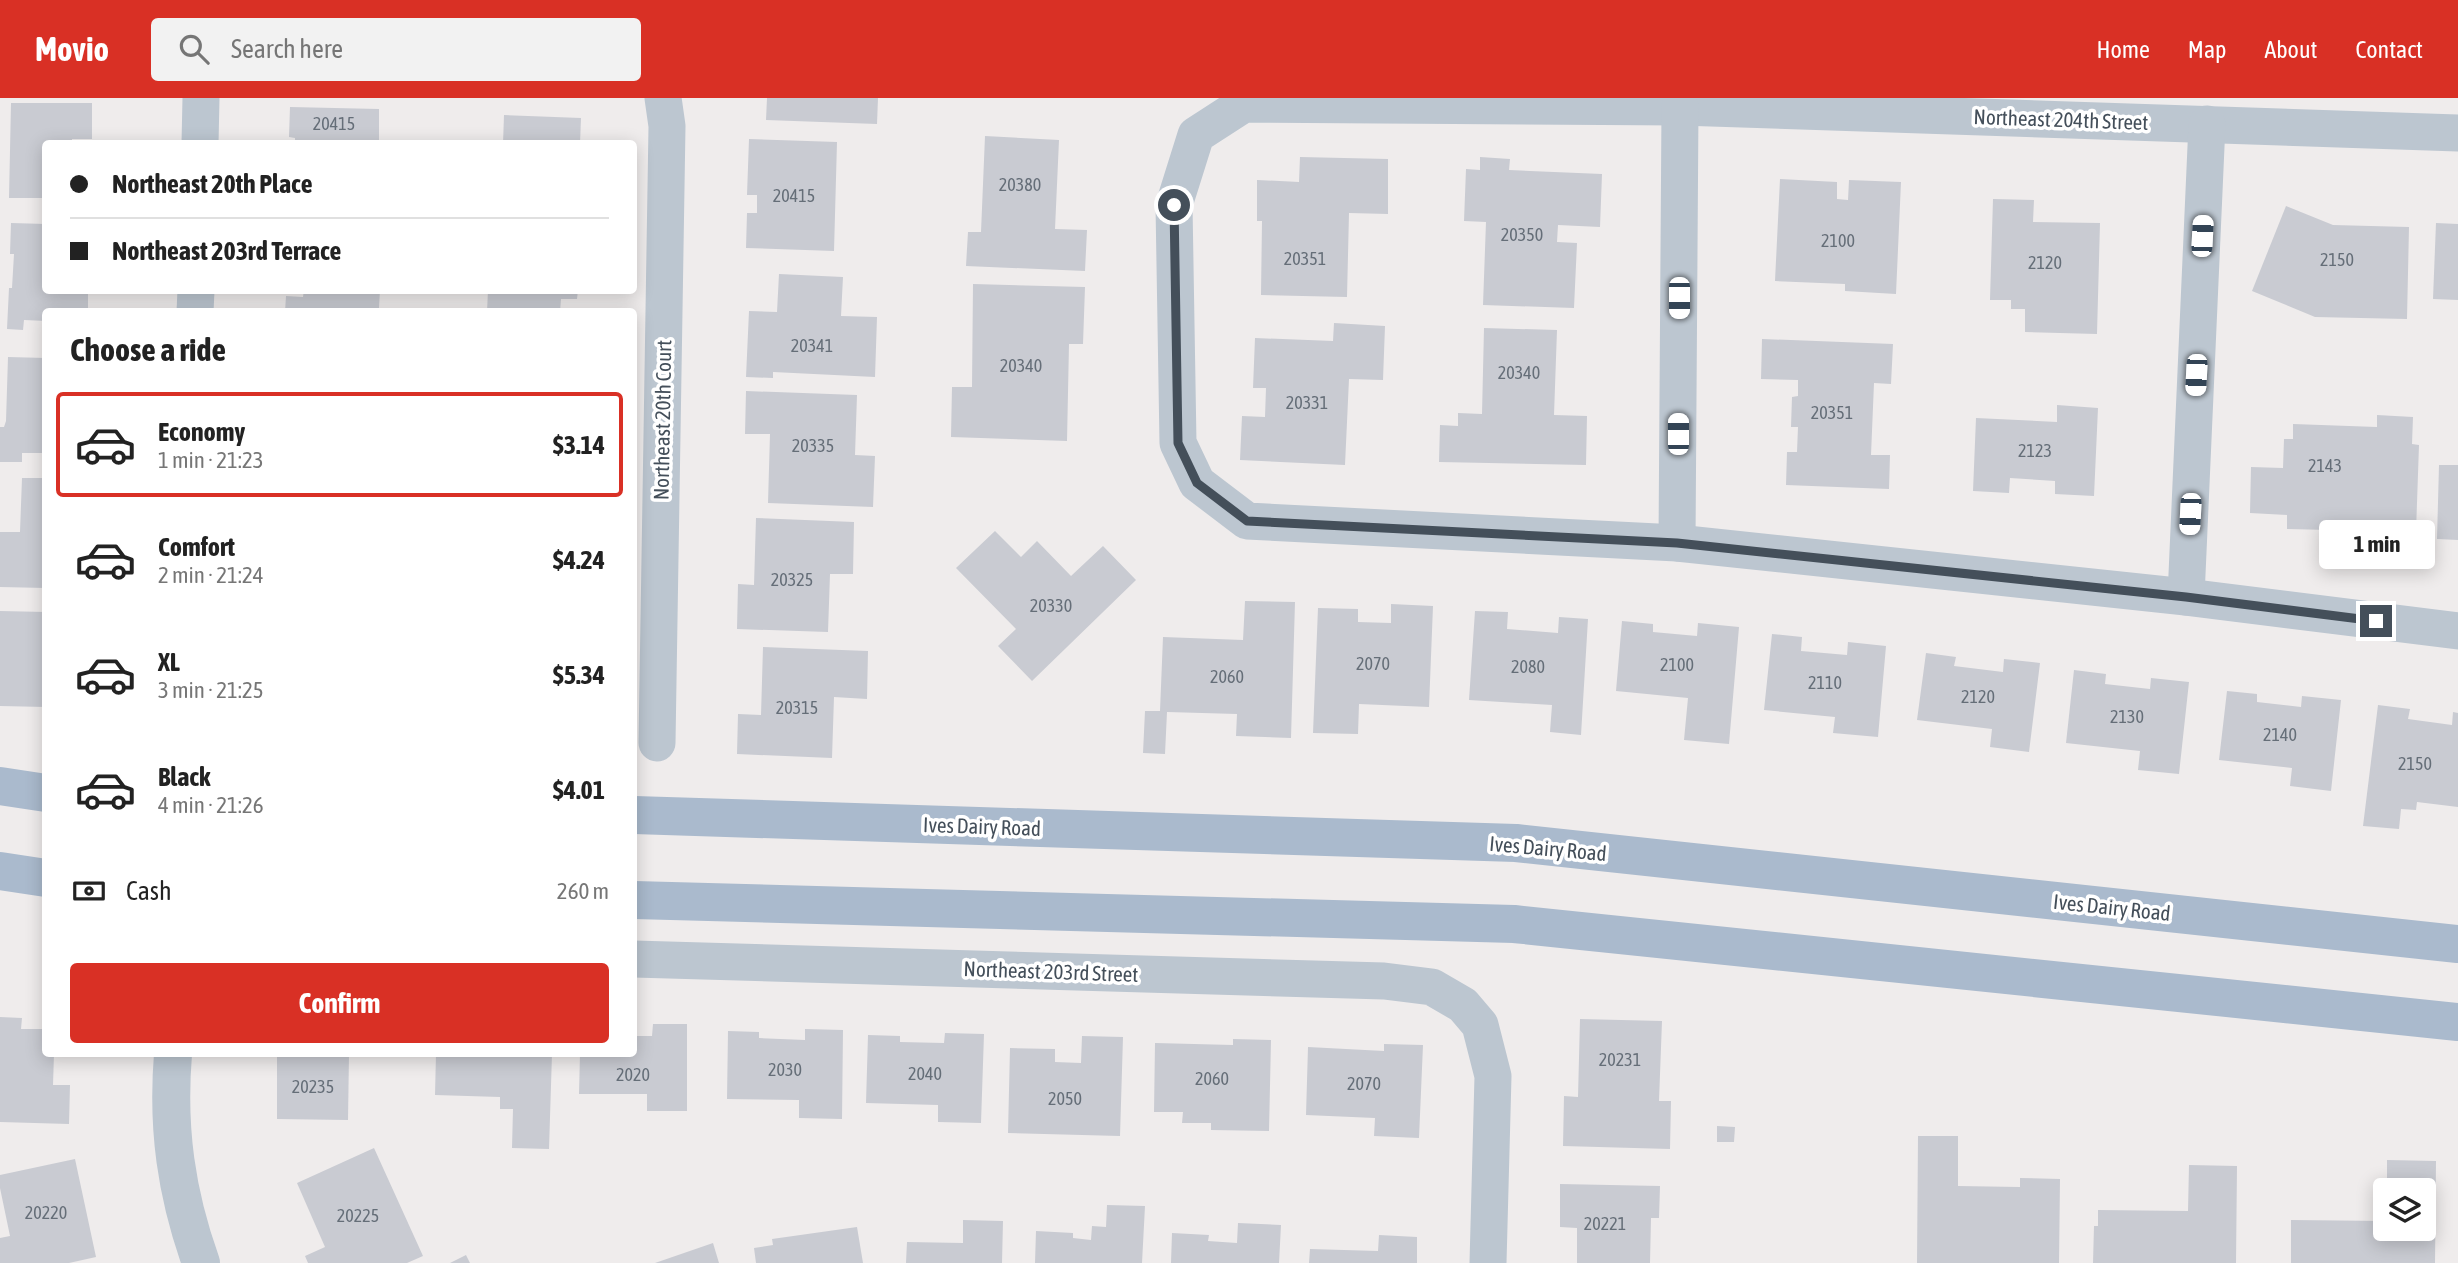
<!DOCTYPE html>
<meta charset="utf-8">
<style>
:root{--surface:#fff;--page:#f2f2f2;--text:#222;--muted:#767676;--line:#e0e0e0;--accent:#d93025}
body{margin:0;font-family:"Asap Condensed",sans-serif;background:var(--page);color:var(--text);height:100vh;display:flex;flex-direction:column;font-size:26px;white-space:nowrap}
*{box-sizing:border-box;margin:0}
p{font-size:23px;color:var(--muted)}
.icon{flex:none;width:38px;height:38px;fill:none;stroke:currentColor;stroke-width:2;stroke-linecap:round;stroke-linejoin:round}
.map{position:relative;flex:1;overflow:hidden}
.drawer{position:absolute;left:42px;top:210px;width:595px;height:749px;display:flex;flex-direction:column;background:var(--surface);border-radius:7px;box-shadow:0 4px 18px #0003}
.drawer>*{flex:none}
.banner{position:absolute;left:42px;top:42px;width:595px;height:154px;border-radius:7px;box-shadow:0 4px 18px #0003;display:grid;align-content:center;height:154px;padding:0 28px;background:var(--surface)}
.fabs{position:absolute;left:2373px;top:1080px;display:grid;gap:14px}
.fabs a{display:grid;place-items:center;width:63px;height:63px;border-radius:7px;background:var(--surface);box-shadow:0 4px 18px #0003;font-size:35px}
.end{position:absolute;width:32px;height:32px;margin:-16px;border:9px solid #444f5a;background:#fff;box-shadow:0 0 0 4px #fff}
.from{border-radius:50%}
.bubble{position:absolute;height:49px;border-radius:7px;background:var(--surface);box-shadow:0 4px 18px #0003;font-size:23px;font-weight:700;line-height:49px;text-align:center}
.car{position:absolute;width:21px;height:42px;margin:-21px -10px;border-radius:9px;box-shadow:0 0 5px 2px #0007;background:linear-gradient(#fff 24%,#345 0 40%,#fff 0 76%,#345 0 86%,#fff 0)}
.banner b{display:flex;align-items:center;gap:24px;height:66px;font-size:26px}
.banner b+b{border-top:2px solid var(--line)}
.banner i{width:18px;height:18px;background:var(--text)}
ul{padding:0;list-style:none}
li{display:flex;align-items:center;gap:21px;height:105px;margin:0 14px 10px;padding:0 14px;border:4px solid transparent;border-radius:7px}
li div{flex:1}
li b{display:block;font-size:26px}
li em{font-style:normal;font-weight:700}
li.on{border-color:var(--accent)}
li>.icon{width:63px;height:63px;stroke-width:1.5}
h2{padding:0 28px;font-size:32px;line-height:84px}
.pay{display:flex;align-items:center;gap:18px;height:77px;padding:0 28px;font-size:26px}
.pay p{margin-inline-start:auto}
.button{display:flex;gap:14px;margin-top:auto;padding:14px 28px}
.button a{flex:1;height:80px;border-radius:7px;background:var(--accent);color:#fff;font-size:28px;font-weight:700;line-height:80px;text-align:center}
header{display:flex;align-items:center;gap:42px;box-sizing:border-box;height:98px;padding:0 35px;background:var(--accent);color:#fff}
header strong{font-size:33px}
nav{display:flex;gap:38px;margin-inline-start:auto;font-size:24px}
.search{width:490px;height:63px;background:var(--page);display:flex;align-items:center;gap:18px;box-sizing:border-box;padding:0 24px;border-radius:7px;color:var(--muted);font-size:26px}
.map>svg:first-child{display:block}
.building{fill:#c9cbd2}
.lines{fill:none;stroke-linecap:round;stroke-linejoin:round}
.minor{stroke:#bcc6d0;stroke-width:37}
.tertiary{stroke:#bcc6d0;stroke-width:38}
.primary{stroke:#aabacd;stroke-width:38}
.route{stroke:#444f5a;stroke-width:9}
.labels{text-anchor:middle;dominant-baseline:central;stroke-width:7;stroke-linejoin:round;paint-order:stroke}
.number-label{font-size:18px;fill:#656e78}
.street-label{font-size:21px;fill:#444f5a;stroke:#fff}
</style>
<header>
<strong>Movio</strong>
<div class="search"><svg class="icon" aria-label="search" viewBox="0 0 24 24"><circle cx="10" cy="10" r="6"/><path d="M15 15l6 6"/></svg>Search here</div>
<nav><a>Home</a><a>Map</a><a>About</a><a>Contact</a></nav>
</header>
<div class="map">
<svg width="2458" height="1165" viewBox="0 0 2458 1165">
<rect width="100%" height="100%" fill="#efecec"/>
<g class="building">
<polygon points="767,0 878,0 877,26 766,22"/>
<polygon points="11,5 92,5 92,41 72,41 72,46 46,46 46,100 9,100"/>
<polygon points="290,9 379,11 379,46 295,46 295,40 289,39"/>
<polygon points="504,17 581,20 580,46 503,46"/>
<polygon points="985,38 1059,42 1055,131 1087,132 1085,173 966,168 968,134 981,134"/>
<polygon points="749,41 837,44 834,153 746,150 747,115 757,115 757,97 747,97"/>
<polygon points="1300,59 1388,61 1388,116 1349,115 1347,199 1261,197 1262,123 1257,123 1257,82 1299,84"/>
<polygon points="1480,59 1510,61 1509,72 1602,76 1600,129 1558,127 1557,144 1577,145 1574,210 1483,207 1486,124 1464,123 1466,71 1480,72"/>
<polygon points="1780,81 1837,84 1837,101 1848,102 1849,82 1901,84 1896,196 1845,193 1845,186 1775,183"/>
<polygon points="1993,101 2034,102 2033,124 2100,125 2097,236 2025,234 2025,211 2011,211 2011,202 1990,202"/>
<polygon points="2286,108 2333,127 2409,129 2407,221 2315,219 2252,193"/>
<polygon points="11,125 46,126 46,192 88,192 88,214 46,214 46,223 24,222 23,232 7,231 9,190 12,190 14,156 10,156"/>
<polygon points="2436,125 2458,126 2458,202 2433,201"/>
<polygon points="779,176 843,179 841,218 877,219 875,279 773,274 773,280 746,279 749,213 777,214"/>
<polygon points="973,186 1085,189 1083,246 1069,246 1067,343 951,339 952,289 972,289"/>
<polygon points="304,192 380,192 379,210 367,210 366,214 285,214 286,198 303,199"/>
<polygon points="488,192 578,192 577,201 561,201 560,214 487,214"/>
<polygon points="1334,225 1385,228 1383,282 1349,281 1345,367 1240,362 1242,318 1265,319 1266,290 1253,290 1255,240 1333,243"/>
<polygon points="1484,230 1557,232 1554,317 1587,318 1586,367 1439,364 1440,327 1458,328 1458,315 1482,316"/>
<polygon points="1762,241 1893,246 1891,286 1874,285 1871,357 1890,357 1889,391 1786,387 1787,354 1797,354 1798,329 1791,329 1792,299 1798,298 1798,282 1761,281"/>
<polygon points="8,259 46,260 46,355 22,355 22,364 0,364 0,329 4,329 6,323"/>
<polygon points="746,293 857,297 855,357 875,358 873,409 768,405 770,336 745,336"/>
<polygon points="2057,307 2098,310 2094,398 2055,396 2055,383 2010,380 2009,395 1973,393 1976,320 2057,324"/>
<polygon points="2377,317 2413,319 2412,346 2419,347 2416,434 2287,431 2287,417 2250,415 2251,369 2283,370 2284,341 2293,341 2293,326 2377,329"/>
<polygon points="2439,367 2458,367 2458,442 2437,441"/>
<polygon points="22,380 46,380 46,490 0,489 0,434 20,434"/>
<polygon points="756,420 854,424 853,476 830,476 828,534 737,531 738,486 754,487"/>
<polygon points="995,433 1021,459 1037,443 1071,478 1103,448 1136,482 1032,583 998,548 1016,531 956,470"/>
<polygon points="1245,503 1295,504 1291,640 1236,638 1237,616 1167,614 1165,656 1143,655 1145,613 1160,613 1163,539 1243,542"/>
<polygon points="1391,506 1433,508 1429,609 1359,606 1358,636 1313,635 1318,510 1358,511 1358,524 1391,525"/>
<polygon points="0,513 46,514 46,609 0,608"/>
<polygon points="1475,513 1508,514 1507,531 1558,535 1559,519 1588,521 1581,637 1550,634 1552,607 1469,602"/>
<polygon points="1622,523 1653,526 1653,534 1697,538 1698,525 1739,529 1729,646 1684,642 1688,600 1616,593"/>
<polygon points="1772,536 1802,539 1801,553 1847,557 1848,544 1886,548 1878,639 1833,635 1835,619 1764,612"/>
<polygon points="763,549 868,553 867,601 834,599 832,660 737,656 738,616 761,617"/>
<polygon points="1926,555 1956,559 1954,568 2003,574 2004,561 2040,565 2029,654 1990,649 1992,631 1917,622"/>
<polygon points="2074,572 2106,576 2105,586 2150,591 2151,580 2189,584 2179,676 2138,672 2140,653 2066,645"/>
<polygon points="2227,593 2257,596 2257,604 2301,609 2302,598 2341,602 2331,693 2290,688 2292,670 2219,662"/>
<polygon points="2378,607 2410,611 2408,621 2452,627 2453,614 2458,615 2458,709 2417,704 2416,712 2401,711 2399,731 2363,728"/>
<polygon points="0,919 22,920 21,931 46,931 46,956 54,956 53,987 70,987 69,1026 0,1024"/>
<polygon points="1580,921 1662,923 1659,1003 1671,1003 1670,1051 1563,1048 1564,998 1578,999"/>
<polygon points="653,926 687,926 687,1013 647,1013 647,996 579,996 580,956 634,956 634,938 652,938"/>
<polygon points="805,931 843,932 842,1021 799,1020 799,1002 727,1001 728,933 759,934 759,940 805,942"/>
<polygon points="945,935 984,936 981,1025 938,1024 938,1007 866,1005 868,937 900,938 900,944 944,945"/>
<polygon points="1082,938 1123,939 1120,1038 1008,1035 1010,950 1055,951 1055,964 1081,965"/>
<polygon points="1233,941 1271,942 1269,1033 1211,1032 1211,1025 1182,1025 1183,1014 1154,1014 1155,945 1233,947"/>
<polygon points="1384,946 1423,947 1419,1040 1374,1038 1375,1020 1306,1017 1308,949 1384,953"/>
<polygon points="277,956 349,956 348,1022 277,1021"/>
<polygon points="436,956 552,956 549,1051 512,1050 513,1011 500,1011 500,999 435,997"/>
<polygon points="1717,1028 1735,1029 1734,1044 1717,1044"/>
<polygon points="1918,1038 1958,1038 1958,1088 2020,1089 2020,1080 2060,1081 2059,1165 1917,1165"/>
<polygon points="374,1050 423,1158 407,1165 308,1165 305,1158 325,1149 297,1085"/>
<polygon points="75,1061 96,1159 69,1165 0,1165 0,1140 10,1138 0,1090 0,1077"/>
<polygon points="2387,1062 2436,1063 2435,1165 2291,1165 2291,1122 2385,1123 2385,1130 2424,1130 2424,1092 2387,1092"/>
<polygon points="2189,1067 2237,1068 2236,1165 2093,1165 2094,1128 2098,1128 2098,1112 2188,1113"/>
<polygon points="1560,1086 1660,1088 1659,1120 1651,1120 1650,1165 1577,1165 1577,1130 1560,1129"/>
<polygon points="1107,1107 1145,1108 1142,1165 1035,1165 1036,1133 1073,1135 1073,1140 1091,1142 1092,1128 1106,1129"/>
<polygon points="963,1122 1003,1123 1002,1165 906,1165 907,1144 963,1145"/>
<polygon points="1238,1125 1281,1127 1279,1165 1171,1165 1172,1135 1209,1137 1208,1143 1237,1145"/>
<polygon points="857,1129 863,1165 756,1165 754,1150 773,1147 772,1141"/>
<polygon points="1379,1137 1417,1139 1417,1165 1309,1165 1310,1151 1378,1153"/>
<polygon points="713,1145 719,1165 655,1165"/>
<polygon points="466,1157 470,1165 450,1165"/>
</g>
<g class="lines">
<g class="minor">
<polyline points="2458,35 1680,9 1244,6 1196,37 1174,107 1178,345 1197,385 1247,423 1677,445 2186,499 2458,533"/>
<polyline points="200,46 201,0"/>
<polyline points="195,214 196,192"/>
<polyline points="1677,445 1680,9"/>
<polyline points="2186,499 2207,26"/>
<polyline points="657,645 667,28 663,0"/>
<polyline points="634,861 1384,883 1432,889 1463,907 1480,927 1493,978 1488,1165"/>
</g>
<path class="tertiary" d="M 173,956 C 167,1030 176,1095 201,1165"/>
<g class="primary">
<polyline points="0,688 46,695"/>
<polyline points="634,717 1516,745 2458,846"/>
<polyline points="0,773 46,780"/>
<polyline points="634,802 1514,826 2458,924"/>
</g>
</g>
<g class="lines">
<polyline class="route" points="1174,107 1178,345 1197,385 1247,423 1677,445 2186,499 2376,523"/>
</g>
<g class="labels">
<g class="number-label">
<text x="334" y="25">20415</text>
<text x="1020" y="86">20380</text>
<text x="794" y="97">20415</text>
<text x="1522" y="136">20350</text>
<text x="1838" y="142">2100</text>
<text x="1305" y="160">20351</text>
<text x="2337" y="161">2150</text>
<text x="2045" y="164">2120</text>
<text x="812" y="247">20341</text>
<text x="1021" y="267">20340</text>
<text x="1519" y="274">20340</text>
<text x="1307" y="304">20331</text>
<text x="1832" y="314">20351</text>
<text x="813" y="347">20335</text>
<text x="2035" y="352">2123</text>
<text x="2325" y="367">2143</text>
<text x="792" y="481">20325</text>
<text x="1051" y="507">20330</text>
<text x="1373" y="565">2070</text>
<text x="1677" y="566">2100</text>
<text x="1528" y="568">2080</text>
<text x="1227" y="578">2060</text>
<text x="1825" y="584">2110</text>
<text x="1978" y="598">2120</text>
<text x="797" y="609">20315</text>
<text x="2127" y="618">2130</text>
<text x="2280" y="636">2140</text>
<text x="2415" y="665">2150</text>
<text x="1620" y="961">20231</text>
<text x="785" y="971">2030</text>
<text x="925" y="975">2040</text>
<text x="633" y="976">2020</text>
<text x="1212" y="980">2060</text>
<text x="1364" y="985">2070</text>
<text x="313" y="988">20235</text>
<text x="1065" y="1000">2050</text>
<text x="46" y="1114">20220</text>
<text x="358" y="1117">20225</text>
<text x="1605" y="1125">20221</text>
</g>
<g class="street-label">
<text transform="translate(2061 21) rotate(2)">Northeast 204th Street</text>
<text transform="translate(662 322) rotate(-89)">Northeast 20th Court</text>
<text transform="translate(982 728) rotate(2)">Ives Dairy Road</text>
<text transform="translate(1548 750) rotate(5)">Ives Dairy Road</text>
<text transform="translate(2112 809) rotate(6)">Ives Dairy Road</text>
<text transform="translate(1051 873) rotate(2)">Northeast 203rd Street</text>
</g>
</g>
</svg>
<div class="fabs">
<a><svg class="icon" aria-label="layers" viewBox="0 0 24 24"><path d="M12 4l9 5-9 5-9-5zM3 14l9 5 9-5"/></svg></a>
</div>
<i class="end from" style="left:1174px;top:107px"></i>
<i class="end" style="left:2376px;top:523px"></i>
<div class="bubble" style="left:2319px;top:422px;width:116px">1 min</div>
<i class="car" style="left:2202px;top:138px;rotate:3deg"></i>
<i class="car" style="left:1679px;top:200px;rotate:180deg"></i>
<i class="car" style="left:2196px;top:277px;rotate:183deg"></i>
<i class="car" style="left:1678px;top:336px;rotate:0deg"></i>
<i class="car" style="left:2190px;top:416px;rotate:183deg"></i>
<div class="banner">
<b><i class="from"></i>Northeast 20th Place</b>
<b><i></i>Northeast 203rd Terrace</b>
</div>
<section class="drawer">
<h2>Choose a ride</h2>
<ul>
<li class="on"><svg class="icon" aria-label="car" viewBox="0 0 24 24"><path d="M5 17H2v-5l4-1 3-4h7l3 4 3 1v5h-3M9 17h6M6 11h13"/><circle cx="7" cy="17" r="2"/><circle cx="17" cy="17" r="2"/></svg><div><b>Economy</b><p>1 min · 21:23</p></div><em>$3.14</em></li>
<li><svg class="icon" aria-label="car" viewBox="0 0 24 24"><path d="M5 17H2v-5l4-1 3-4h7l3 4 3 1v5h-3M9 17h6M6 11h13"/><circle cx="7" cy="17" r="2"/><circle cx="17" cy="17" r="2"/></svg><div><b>Comfort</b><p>2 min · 21:24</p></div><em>$4.24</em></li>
<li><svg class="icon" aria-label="car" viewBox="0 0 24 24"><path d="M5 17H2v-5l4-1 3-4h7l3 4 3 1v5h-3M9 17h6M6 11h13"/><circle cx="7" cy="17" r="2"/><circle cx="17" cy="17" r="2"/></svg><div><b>XL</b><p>3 min · 21:25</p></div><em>$5.34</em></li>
<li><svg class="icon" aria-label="car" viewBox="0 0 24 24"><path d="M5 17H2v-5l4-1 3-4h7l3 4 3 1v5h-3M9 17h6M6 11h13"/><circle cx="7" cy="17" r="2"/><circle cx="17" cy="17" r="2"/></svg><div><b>Black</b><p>4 min · 21:26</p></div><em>$4.01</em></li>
</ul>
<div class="pay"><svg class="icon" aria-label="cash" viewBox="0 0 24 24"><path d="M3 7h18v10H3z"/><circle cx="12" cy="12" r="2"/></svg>Cash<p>260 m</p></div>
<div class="button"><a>Confirm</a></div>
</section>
</div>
